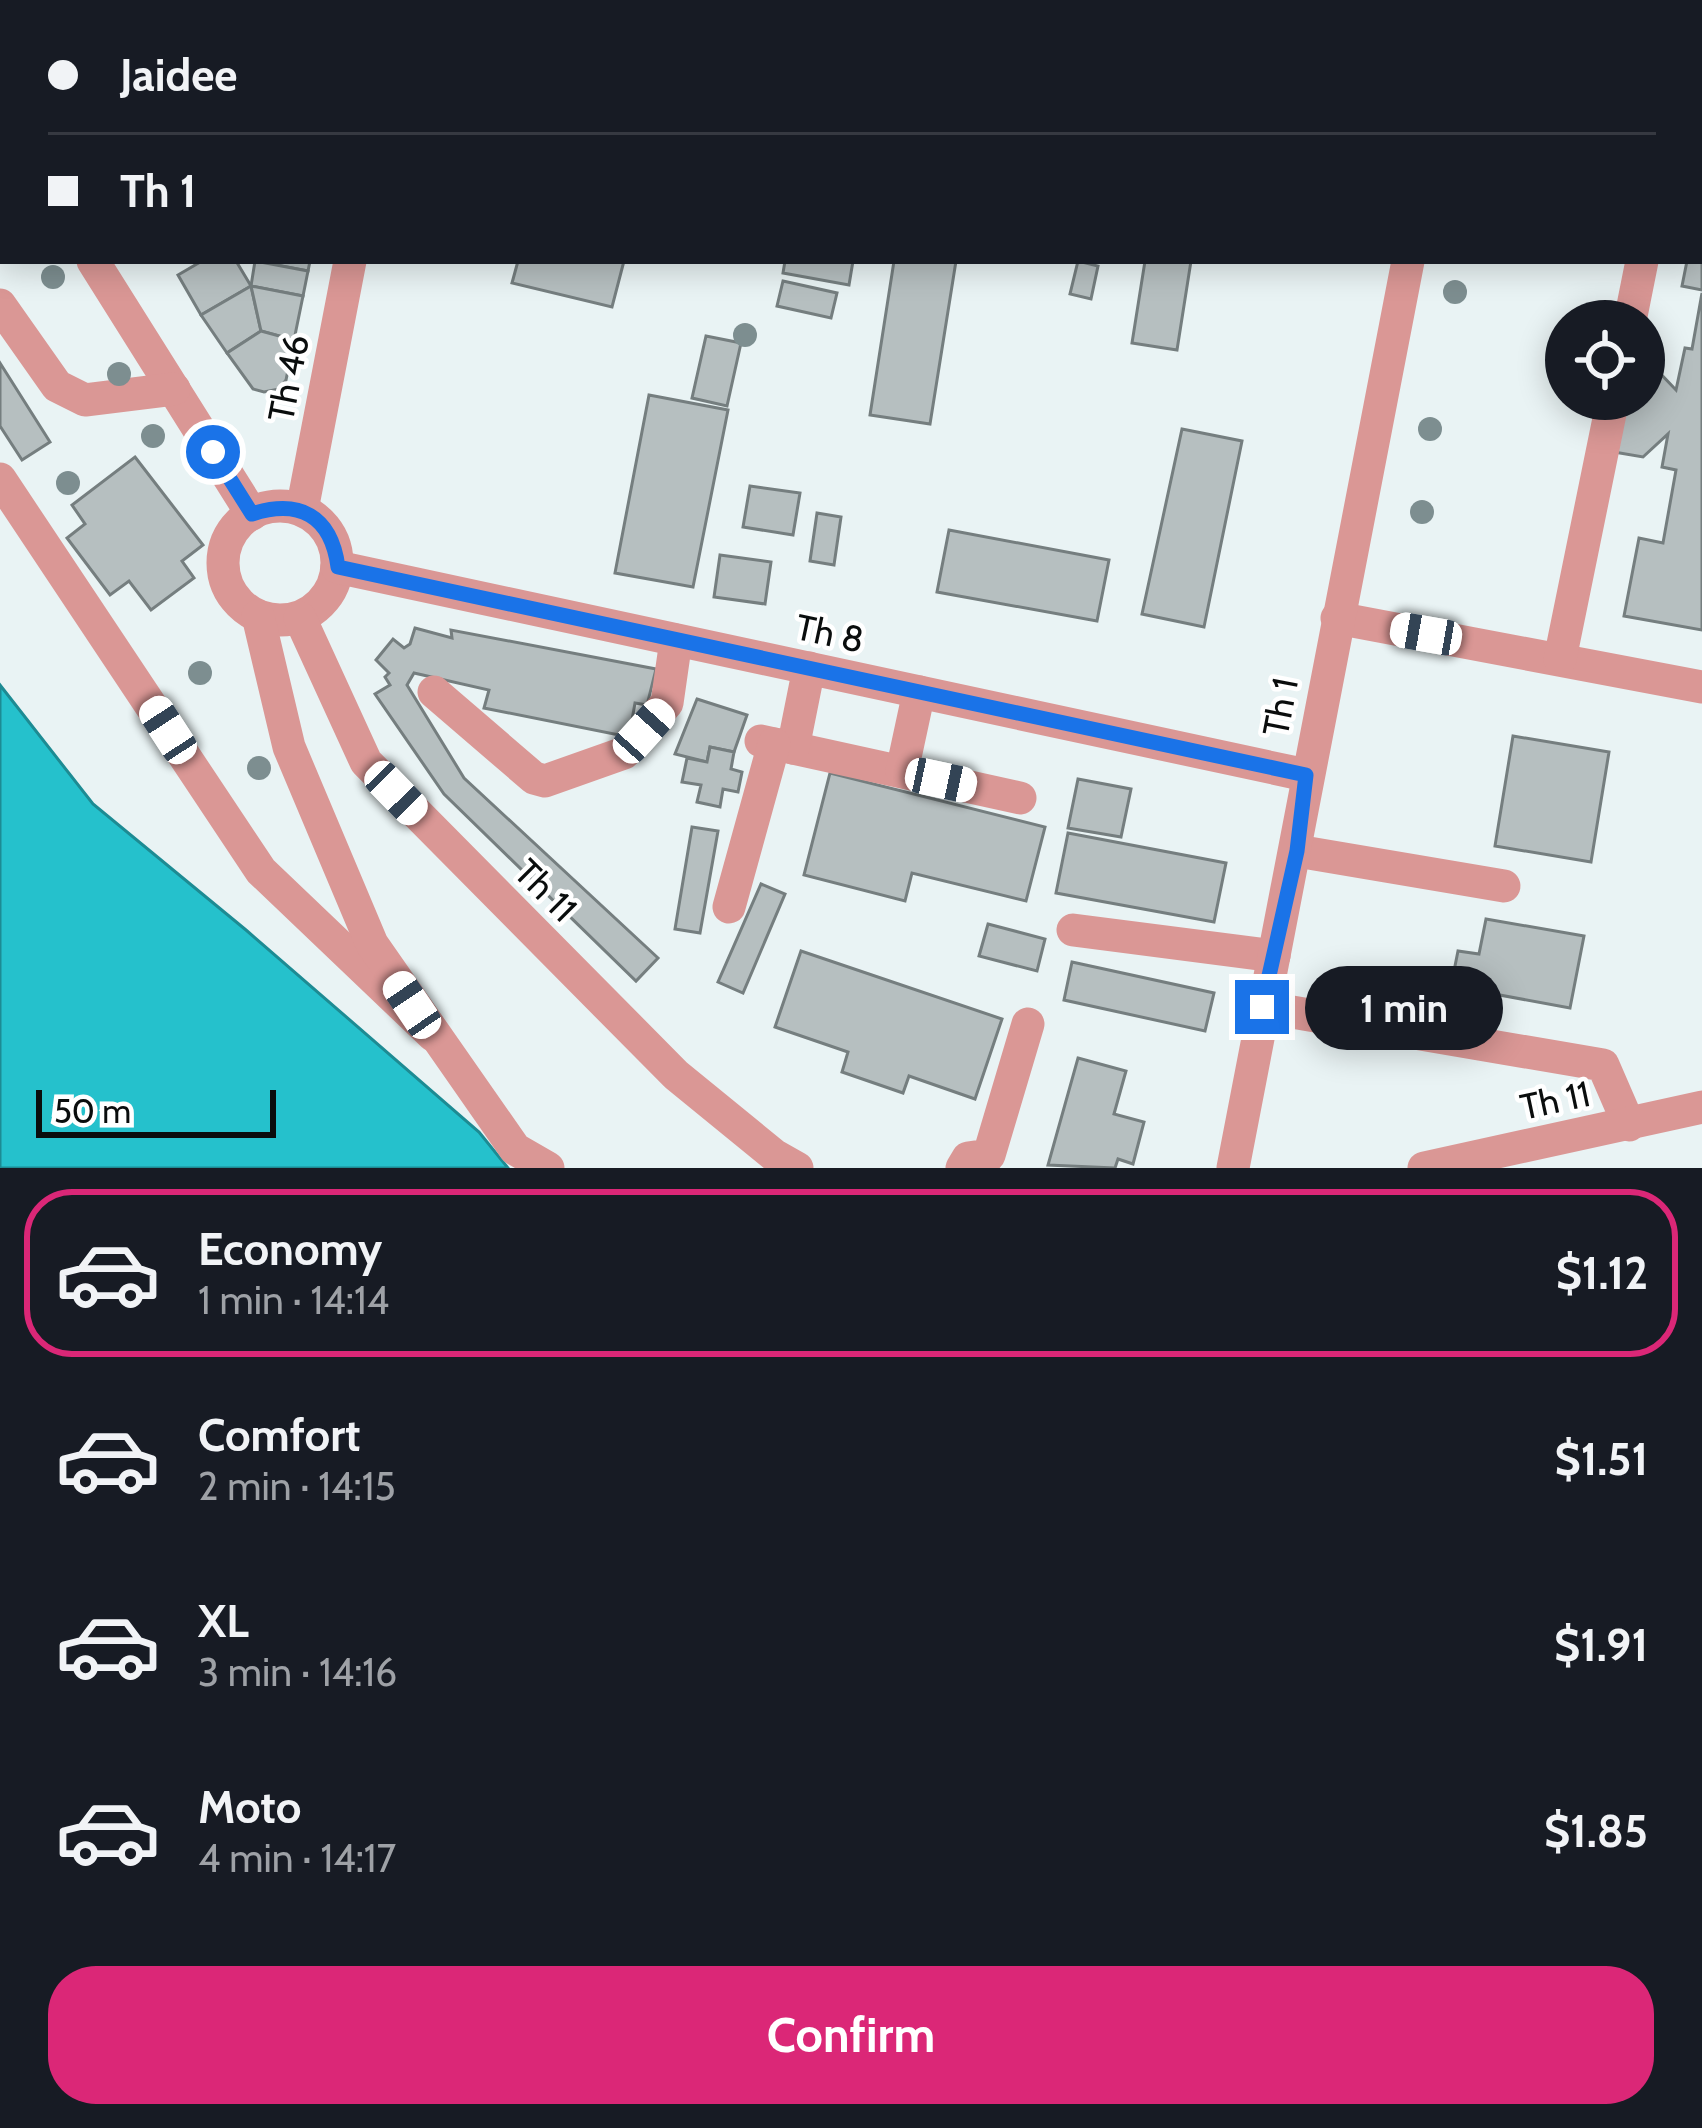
<!DOCTYPE html>
<meta charset="utf-8">
<style>
:root{--surface:#171b24;--page:#242831;--text:#f1f3f6;--muted:#9ea1a6;--line:#363941;--accent:#db2777}
body{margin:0;font-family:Cabin,sans-serif;background:var(--page);color:var(--text);height:100vh;display:flex;flex-direction:column;font-size:45px;white-space:nowrap}
*{box-sizing:border-box;margin:0}
p{font-size:39px;color:var(--muted)}
.icon{flex:none;width:66px;height:66px;fill:none;stroke:currentColor;stroke-width:2;stroke-linecap:round;stroke-linejoin:round}
.map{position:relative;height:1168px;overflow:hidden}
.details{display:flex;flex-direction:column;background:var(--surface);flex:1}
.details>*{flex:none}
.guide{position:absolute;left:0px;top:0px;width:1704px;height:264px;box-shadow:0 6px 30px #0003;display:grid;align-content:center;height:264px;padding:0 48px;background:var(--surface)}
.tools{position:absolute;left:1545px;top:300px;display:grid;gap:24px}
.tools a{display:grid;place-items:center;width:120px;height:120px;border-radius:50%;background:var(--surface);box-shadow:0 6px 30px #0003;font-size:60px}
.scale{position:absolute;left:36px;bottom:30px;width:240px;box-sizing:border-box;padding-left:12px;border:6px solid #0a0d0d;border-top:0;font-size:33px;line-height:42px;white-space:nowrap;color:#0a0d0d;-webkit-text-stroke:9px #fff;paint-order:stroke}
.end{position:absolute;width:54px;height:54px;margin:-27px;border:15px solid #1a73e8;background:#fff;box-shadow:0 0 0 6px #fff}
.from{border-radius:50%}
.bubble{position:absolute;height:84px;border-radius:42px;background:var(--surface);box-shadow:0 6px 30px #0003;font-size:39px;font-weight:700;line-height:84px;text-align:center}
.car{position:absolute;width:36px;height:72px;margin:-36px -18px;border-radius:15px;box-shadow:0 0 9px 3px #0007;background:linear-gradient(#fff 24%,#345 0 40%,#fff 0 76%,#345 0 86%,#fff 0)}
.guide b{display:flex;align-items:center;gap:42px;height:114px;font-size:45px}
.guide b+b{border-top:3px solid var(--line)}
.guide i{width:30px;height:30px;background:var(--text)}
ul{padding:21px 0 0;list-style:none}
li{display:flex;align-items:center;gap:36px;height:168px;margin:0 24px 18px;padding:0 24px;border:6px solid transparent;border-radius:48px}
li div{flex:1}
li b{display:block;font-size:45px}
li em{font-style:normal;font-weight:700}
li.current{border-color:var(--accent)}
li>.icon{width:108px;height:108px;stroke-width:1.5}
.primary-button{display:flex;gap:24px;margin-top:auto;padding:24px 48px}
.primary-button a{flex:1;height:138px;border-radius:48px;background:var(--accent);color:#fff;font-size:48px;font-weight:700;line-height:138px;text-align:center}
.map>svg:first-child{display:block}
.water{fill:#25c1cc;stroke:#1d8b93;stroke-width:3}
.building{fill:#b6bfc0;stroke:#757e7f;stroke-width:3}
.lines{fill:none;stroke-linecap:round;stroke-linejoin:round}
.minor{stroke:#da9795;stroke-width:33}
.tree{fill:#7d8e90}
.route{stroke:#1a73e8;stroke-width:15}
.labels{text-anchor:middle;dominant-baseline:central;stroke-width:9;stroke-linejoin:round;paint-order:stroke}
.street-label{font-size:36px;fill:#0a0d0d;stroke:#fff}
</style>
<div class="map">
<svg width="1702" height="1168" viewBox="0 0 1702 1168">
<rect width="100%" height="100%" fill="#e9f3f4"/>
<polygon class="water" points="0,685 93,804 246,930 479,1132 508,1168 0,1168"/>
<g class="building">
<polygon points="102,0 197,0 215,3 102,3"/>
<polygon points="232,0 358,0 232,3"/>
<polygon points="643,0 794,0 643,3"/>
<polygon points="943,0 1066,0 943,3"/>
<polygon points="1702,195 1702,290 1682,286 1687,261 1701,261"/>
<polygon points="202,261 236,261 251,286 201,315 178,275"/>
<polygon points="255,261 310,261 308,271"/>
<polygon points="255,261 308,271 303,296 251,286"/>
<polygon points="518,261 624,261 612,307 512,283"/>
<polygon points="785,261 853,261 849,285 783,273"/>
<polygon points="894,261 956,261 930,424 870,415"/>
<polygon points="1078,261 1098,266 1091,299 1070,294"/>
<polygon points="1145,261 1191,261 1177,350 1132,343"/>
<polygon points="783,281 837,293 831,318 777,306"/>
<polygon points="251,286 261,331 227,353 201,315"/>
<polygon points="251,286 303,296 294,340 261,331"/>
<polygon points="1702,293 1702,630 1624,616 1639,538 1663,543 1676,470 1662,467 1668,434 1643,457 1614,452 1625,399 1644,399 1644,366 1655,368 1676,390 1685,348 1692,349"/>
<polygon points="261,331 294,340 286,380 279,389 264,392 253,389 227,353"/>
<polygon points="706,336 741,343 727,406 692,398"/>
<polygon points="0,363 50,442 22,460 0,426"/>
<polygon points="649,395 728,410 693,587 615,573"/>
<polygon points="1182,429 1242,441 1204,627 1142,614"/>
<polygon points="135,457 203,545 182,561 194,578 151,610 129,581 110,595 67,538 85,524 72,505"/>
<polygon points="750,486 800,493 793,535 743,527"/>
<polygon points="817,513 841,517 834,565 810,561"/>
<polygon points="949,530 1109,560 1097,621 937,592"/>
<polygon points="720,555 771,562 765,604 714,597"/>
<polygon points="415,628 452,638 451,630 656,669 647,705 635,703 629,737 484,708 489,690 414,673 407,685 464,778 658,958 636,981 444,794 375,694 390,685 385,677 389,673 376,660 393,639 404,648 410,644"/>
<polygon points="697,699 747,715 734,752 710,747 707,762 675,754"/>
<polygon points="1513,736 1609,752 1591,862 1495,846"/>
<polygon points="710,747 734,752 731,769 742,772 738,792 723,789 720,807 697,802 701,785 682,782 687,758 707,762"/>
<polygon points="830,773 1045,827 1026,901 912,873 905,901 804,875"/>
<polygon points="1078,779 1131,789 1121,837 1068,828"/>
<polygon points="692,827 718,831 700,933 675,929"/>
<polygon points="1068,833 1226,863 1214,922 1056,893"/>
<polygon points="761,884 785,894 743,993 718,982"/>
<polygon points="1486,919 1584,936 1570,1008 1451,986 1458,951 1479,954"/>
<polygon points="988,924 1045,939 1037,971 979,956"/>
<polygon points="801,951 1002,1019 975,1099 909,1076 903,1093 842,1072 848,1052 775,1027"/>
<polygon points="1072,962 1214,993 1205,1031 1064,1000"/>
<polygon points="1078,1058 1126,1071 1114,1114 1144,1122 1133,1164 1118,1159 1115,1168 1048,1165"/>
</g>
<g class="lines">
<g class="minor">
<polyline points="67,3 68,0"/>
<polyline points="396,3 397,0"/>
<polyline points="1462,3 1462,0"/>
<polyline points="0,113 3,118"/>
<polyline points="0,144 3,142"/>
<polyline points="93,261 252,514"/>
<polyline points="0,305 57,386 85,400 174,389"/>
<polyline points="1630,321 1642,261"/>
<polyline points="0,479 261,871 433,1035"/>
<circle cx="280" cy="563" r="57"/>
<polyline points="302,510 350,261"/>
<polyline points="337,567 1306,775"/>
<polyline points="258,616 289,747 372,944 515,1149 548,1168"/>
<polyline points="300,618 366,762 676,1075 774,1155 797,1168"/>
<polyline points="1337,618 1702,687"/>
<polyline points="1560,659 1613,399"/>
<polyline points="434,692 534,778 545,781 624,753 667,703 676,640"/>
<polyline points="761,741 1020,798"/>
<polyline points="793,748 809,668"/>
<polyline points="902,771 919,692"/>
<polyline points="1297,851 1504,886"/>
<polyline points="729,907 774,744"/>
<polyline points="1073,930 1274,956"/>
<polyline points="1262,1007 1603,1065 1629,1125"/>
<polyline points="962,1168 968,1158 989,1155 1028,1024"/>
<polyline points="1233,1168 1408,261"/>
<polyline points="1424,1168 1702,1107"/>
</g>
</g>
<g class="tree">
<circle cx="53" cy="277" r="12"/>
<circle cx="1455" cy="292" r="12"/>
<circle cx="745" cy="335" r="12"/>
<circle cx="119" cy="374" r="12"/>
<circle cx="1430" cy="429" r="12"/>
<circle cx="153" cy="436" r="12"/>
<circle cx="68" cy="483" r="12"/>
<circle cx="1422" cy="512" r="12"/>
<circle cx="200" cy="673" r="12"/>
<circle cx="259" cy="768" r="12"/>
</g>
<g class="lines">
<path class="route" d="M 213,452 L 252,514 C 299,499 331,515 338,567 L 1306,775 L 1297,851 L 1262,1007"/>
</g>
<g class="labels">
<g class="street-label">
<text transform="translate(288 378) rotate(-79)">Th 46</text>
<text transform="translate(830 633) rotate(12)">Th 8</text>
<text transform="translate(1280 707) rotate(-79)">Th 1</text>
<text transform="translate(546 890) rotate(45)">Th 11</text>
<text transform="translate(1555 1100) rotate(-12)">Th 11</text>
</g>
</g>
</svg>
<div class="tools">
<a><svg class="icon" aria-label="locate" viewBox="0 0 24 24"><circle cx="12" cy="12" r="6"/><path d="M12 2v4M12 18v4M2 12h4M18 12h4"/></svg></a>
</div>
<div class="scale">50 m</div>
<i class="end from" style="left:213px;top:452px"></i>
<i class="end" style="left:1262px;top:1007px"></i>
<div class="bubble" style="left:1305px;top:966px;width:198px">1 min</div>
<i class="car" style="left:1426px;top:634px;rotate:280deg"></i>
<i class="car" style="left:168px;top:730px;rotate:327deg"></i>
<i class="car" style="left:644px;top:731px;rotate:42deg"></i>
<i class="car" style="left:941px;top:780px;rotate:102deg"></i>
<i class="car" style="left:396px;top:793px;rotate:136deg"></i>
<i class="car" style="left:412px;top:1005px;rotate:326deg"></i>
<div class="guide">
<b><i class="from"></i>Jaidee</b>
<b><i></i>Th 1</b>
</div>
</div>
<section class="details">
<ul>
<li class="current"><svg class="icon" aria-label="car" viewBox="0 0 24 24"><path d="M5 17H2v-5l4-1 3-4h7l3 4 3 1v5h-3M9 17h6M6 11h13"/><circle cx="7" cy="17" r="2"/><circle cx="17" cy="17" r="2"/></svg><div><b>Economy</b><p>1 min · 14:14</p></div><em>$1.12</em></li>
<li><svg class="icon" aria-label="car" viewBox="0 0 24 24"><path d="M5 17H2v-5l4-1 3-4h7l3 4 3 1v5h-3M9 17h6M6 11h13"/><circle cx="7" cy="17" r="2"/><circle cx="17" cy="17" r="2"/></svg><div><b>Comfort</b><p>2 min · 14:15</p></div><em>$1.51</em></li>
<li><svg class="icon" aria-label="car" viewBox="0 0 24 24"><path d="M5 17H2v-5l4-1 3-4h7l3 4 3 1v5h-3M9 17h6M6 11h13"/><circle cx="7" cy="17" r="2"/><circle cx="17" cy="17" r="2"/></svg><div><b>XL</b><p>3 min · 14:16</p></div><em>$1.91</em></li>
<li><svg class="icon" aria-label="car" viewBox="0 0 24 24"><path d="M5 17H2v-5l4-1 3-4h7l3 4 3 1v5h-3M9 17h6M6 11h13"/><circle cx="7" cy="17" r="2"/><circle cx="17" cy="17" r="2"/></svg><div><b>Moto</b><p>4 min · 14:17</p></div><em>$1.85</em></li>
</ul>
<div class="primary-button"><a>Confirm</a></div>
</section>
